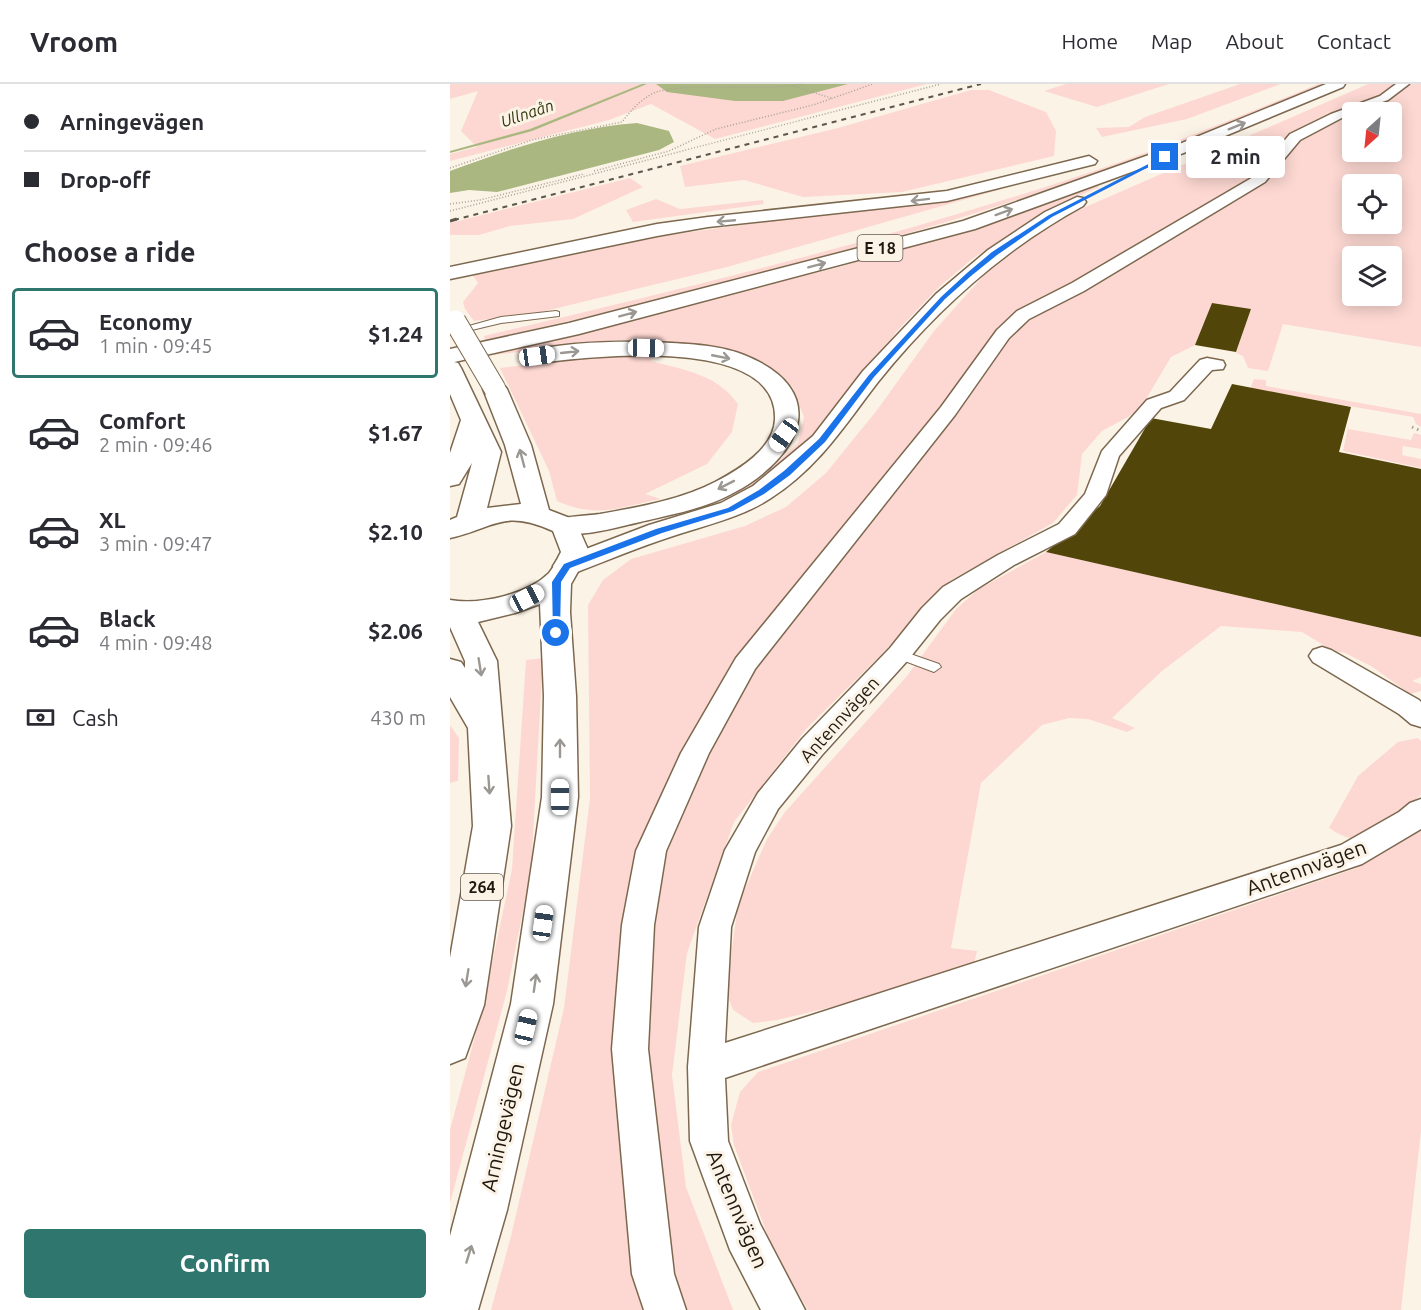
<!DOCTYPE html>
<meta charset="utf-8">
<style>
:root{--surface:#fff;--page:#f2f2f3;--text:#2b2b33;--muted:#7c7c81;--line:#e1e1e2;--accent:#2e766e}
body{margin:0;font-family:Ubuntu,sans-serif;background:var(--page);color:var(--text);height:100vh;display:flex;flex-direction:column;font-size:22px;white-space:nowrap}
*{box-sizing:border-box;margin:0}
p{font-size:20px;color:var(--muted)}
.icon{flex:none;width:33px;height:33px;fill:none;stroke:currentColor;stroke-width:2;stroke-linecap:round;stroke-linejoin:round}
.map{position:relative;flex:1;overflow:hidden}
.sheet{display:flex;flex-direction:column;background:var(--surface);width:450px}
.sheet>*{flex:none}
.guide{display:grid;align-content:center;height:132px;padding:0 24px;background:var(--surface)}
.needle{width:39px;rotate:207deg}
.controls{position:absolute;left:892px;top:18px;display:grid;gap:12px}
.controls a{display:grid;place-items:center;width:60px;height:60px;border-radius:6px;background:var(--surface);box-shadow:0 3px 15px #0003;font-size:30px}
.end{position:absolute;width:27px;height:27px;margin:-14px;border:8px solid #1a73e8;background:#fff;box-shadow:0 0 0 3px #fff}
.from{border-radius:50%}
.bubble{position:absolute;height:42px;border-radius:6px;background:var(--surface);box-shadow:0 3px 15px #0003;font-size:20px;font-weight:600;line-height:42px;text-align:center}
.car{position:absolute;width:18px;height:36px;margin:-18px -9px;border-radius:8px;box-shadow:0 0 4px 2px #0007;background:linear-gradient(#fff 24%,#345 0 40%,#fff 0 76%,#345 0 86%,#fff 0)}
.guide b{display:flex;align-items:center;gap:21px;height:57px;font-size:22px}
.guide b+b{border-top:2px solid var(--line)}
.guide i{width:15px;height:15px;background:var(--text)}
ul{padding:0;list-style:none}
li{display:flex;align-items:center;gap:18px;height:90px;margin:0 12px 9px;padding:0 12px;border:3px solid transparent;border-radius:6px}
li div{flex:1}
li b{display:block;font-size:22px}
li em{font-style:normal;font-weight:600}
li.on{border-color:var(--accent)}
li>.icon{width:54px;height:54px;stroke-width:1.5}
h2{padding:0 24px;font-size:27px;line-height:72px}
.pay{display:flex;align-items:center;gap:15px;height:66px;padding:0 24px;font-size:22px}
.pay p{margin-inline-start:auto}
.cta{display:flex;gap:12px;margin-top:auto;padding:12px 24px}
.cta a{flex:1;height:69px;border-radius:6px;background:var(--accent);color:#fff;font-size:24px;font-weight:600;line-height:69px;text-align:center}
header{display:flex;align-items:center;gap:36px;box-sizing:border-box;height:84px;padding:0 30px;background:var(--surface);border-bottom:2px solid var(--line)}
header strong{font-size:28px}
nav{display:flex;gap:33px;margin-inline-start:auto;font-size:21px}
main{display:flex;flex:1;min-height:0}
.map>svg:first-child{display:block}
.green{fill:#fdd8d2;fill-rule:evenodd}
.water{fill:#abb780}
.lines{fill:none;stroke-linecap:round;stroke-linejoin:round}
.stream{fill:#abb780;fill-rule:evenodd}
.building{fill:#524509}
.lane-casing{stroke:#7c684f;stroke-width:2}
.street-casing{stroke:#7c684f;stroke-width:3}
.primary-casing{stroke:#7c684f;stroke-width:3}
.highway-casing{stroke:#7c684f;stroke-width:3}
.path-far1{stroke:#a9a195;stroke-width:1.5;stroke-dasharray:1 2;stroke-linecap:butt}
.path{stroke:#a9a195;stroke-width:3;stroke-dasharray:1.5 4;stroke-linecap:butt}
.lane{fill:#fff;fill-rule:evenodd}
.street{fill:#fff;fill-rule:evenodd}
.primary{fill:#fff;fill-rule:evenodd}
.highway{fill:#fff;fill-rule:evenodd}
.rail-far1{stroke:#5f564c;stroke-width:2;stroke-dasharray:5 5;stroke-linecap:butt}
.rail{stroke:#5f564c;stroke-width:3;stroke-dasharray:7 7;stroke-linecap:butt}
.primary-bridge-casing{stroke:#7c684f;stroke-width:23;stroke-linecap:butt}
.primary-bridge{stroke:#fff;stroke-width:21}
.oneway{stroke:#9b9893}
.route{fill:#1a73e8}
.labels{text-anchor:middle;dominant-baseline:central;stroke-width:6;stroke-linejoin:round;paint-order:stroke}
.far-water-label{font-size:16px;font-style:italic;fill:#2f360b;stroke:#fcf3e7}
.shield{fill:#fcf3e7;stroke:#635a50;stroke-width:1.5}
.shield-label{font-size:16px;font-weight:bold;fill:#21190f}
.street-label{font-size:18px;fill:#21190f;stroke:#fcf3e7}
.near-street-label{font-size:21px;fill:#21190f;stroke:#fcf3e7}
</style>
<header>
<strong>Vroom</strong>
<nav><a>Home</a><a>Map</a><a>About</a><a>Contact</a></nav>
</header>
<main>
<section class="sheet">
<div class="guide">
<b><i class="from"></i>Arningevägen</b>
<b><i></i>Drop-off</b>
</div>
<h2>Choose a ride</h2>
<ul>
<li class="on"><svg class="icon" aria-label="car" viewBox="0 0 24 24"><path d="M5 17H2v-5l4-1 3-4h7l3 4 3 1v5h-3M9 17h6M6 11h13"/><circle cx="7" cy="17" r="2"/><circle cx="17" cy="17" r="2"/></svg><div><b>Economy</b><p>1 min · 09:45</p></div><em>$1.24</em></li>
<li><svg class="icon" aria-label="car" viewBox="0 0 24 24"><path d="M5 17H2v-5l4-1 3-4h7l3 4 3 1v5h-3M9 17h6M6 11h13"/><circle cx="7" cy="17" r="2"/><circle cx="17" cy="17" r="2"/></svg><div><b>Comfort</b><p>2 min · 09:46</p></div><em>$1.67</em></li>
<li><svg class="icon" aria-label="car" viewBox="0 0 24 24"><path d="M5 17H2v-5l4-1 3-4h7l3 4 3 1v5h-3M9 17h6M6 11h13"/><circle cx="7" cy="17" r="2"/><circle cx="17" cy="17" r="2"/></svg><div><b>XL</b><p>3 min · 09:47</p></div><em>$2.10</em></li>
<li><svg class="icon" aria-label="car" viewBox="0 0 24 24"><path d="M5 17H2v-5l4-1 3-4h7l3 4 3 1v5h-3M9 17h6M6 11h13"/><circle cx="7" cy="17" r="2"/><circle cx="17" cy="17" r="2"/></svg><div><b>Black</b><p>4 min · 09:48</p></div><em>$2.06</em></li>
</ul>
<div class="pay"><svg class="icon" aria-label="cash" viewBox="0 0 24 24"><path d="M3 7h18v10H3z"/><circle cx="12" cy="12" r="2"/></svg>Cash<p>430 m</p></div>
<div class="cta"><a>Confirm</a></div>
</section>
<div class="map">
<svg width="971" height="1226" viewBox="0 0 971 1226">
<rect width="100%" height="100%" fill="#fcf3e7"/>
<g class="green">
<polygon points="0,0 477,0 265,55 201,20 159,36 0,77 0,70 27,63 11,47 28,7 0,15"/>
<polygon points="616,0 719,0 647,23 594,7"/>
<polygon points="790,0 831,0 737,35 652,53 646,44 679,43 695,33"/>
<path d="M 868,0 L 877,0 C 741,56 603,108 462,148 C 321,189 178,223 35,257 L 34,252 C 248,201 462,150 670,78 C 737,54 803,27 868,0 Z"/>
<path d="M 918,0 L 971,0 L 971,263 L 833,240 L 818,287 L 798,284 L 793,272 L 786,269 L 801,225 L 762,219 L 745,261 L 721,273 L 689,327 L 652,347 L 632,370 L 627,411 L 603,439 L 501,496 L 430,572 L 357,644 L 284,738 L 237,869 L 222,991 L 236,1103 L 283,1226 L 229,1226 L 213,1165 L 196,992 L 194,907 L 208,785 L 236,704 L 299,590 L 283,585 L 239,660 L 197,749 L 178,821 L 169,944 L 173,1099 L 195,1226 L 41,1226 L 61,1152 L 114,924 L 140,714 L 138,521 L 153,496 L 181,475 L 295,442 L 336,423 L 376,389 L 427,326 L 484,247 L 535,190 L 584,149 L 624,128 ZM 903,28 L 942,28 L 942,68 L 903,68 ZM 903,100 L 942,100 L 942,140 L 903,140 ZM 903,172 L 942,172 L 942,212 L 903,212 Z"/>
<polygon points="521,6 539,6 596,28 606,47 604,72 452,108 353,113 294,96 235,103 230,82 388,44"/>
<polygon points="180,94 193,103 123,135 60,142 29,151 0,151 0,139"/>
<polygon points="646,101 649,103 595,127 522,175 488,204 447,247 384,332 316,397 273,417 312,392 348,359 354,333 342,302 310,279 274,266 235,259 195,256 166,256 44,271 44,267 390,183"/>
<path d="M 547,105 L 552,105 L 277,183 L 91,228 L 24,237 L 15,225 L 13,218 L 28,199 L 22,190 C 86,177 149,161 214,152 C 325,135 436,125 547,105 Z"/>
<polygon points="206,115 230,125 313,116 314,120 183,138 176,126"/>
<path d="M 159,271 L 205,271 L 201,277 C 234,286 267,290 288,320 L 282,348 L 257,380 L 195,410 L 211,415 C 169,423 148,435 107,417 L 99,387 L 50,284 Z"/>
<polygon points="804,295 816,296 816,302 971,330 971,343 966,340 963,333 800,305"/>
<polygon points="899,338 898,345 961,356 964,349 971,351 971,365 953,362 952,371 971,375 971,384 893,367"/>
<polygon points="596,468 971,553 971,593 962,597 971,600 971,607 960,610 921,582 895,569 883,567 852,548 771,542 712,587 662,634 685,644 677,648 638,635 619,634 592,641 531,699 501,864 527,867 523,884 509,893 327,936 303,939 283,926 276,908 288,821 317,755 335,728 457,592 506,525 529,505"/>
<polygon points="93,574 81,787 57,907 0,1119 0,1046 32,926 62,785 76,576"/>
<polygon points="0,641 9,654 8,697 0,699"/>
<path d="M 968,654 L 971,657 L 971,711 C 957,722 923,756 905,755 C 895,754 887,749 879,744 L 908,692 L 948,658 Z"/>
<polygon points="971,744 971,1047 951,1226 358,1226 323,1166 284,1061 281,1041 290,1008 308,988 907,784 947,761"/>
</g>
<g class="water">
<polygon points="206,0 398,0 333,17 285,17 217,8"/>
<path d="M 187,39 L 219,47 L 224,58 L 209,66 L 47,108 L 19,106 L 0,109 L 0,87 C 62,64 122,44 187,39 Z"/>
</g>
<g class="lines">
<polygon class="stream" points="192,0 197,0 82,47 0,69 0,67 80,45"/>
</g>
<g class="building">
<polygon points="762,219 801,225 786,268 745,261"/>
<polygon points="782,300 901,323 889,368 971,385 971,553 596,468 650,422 701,334 761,345"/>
</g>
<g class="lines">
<g class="lane-casing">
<g id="lane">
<polygon points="106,227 109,228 109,232 51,239 5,250 1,247 51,233"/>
<polygon points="449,566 489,580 491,583 484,588 444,573 443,570"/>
</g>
</g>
<g class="street-casing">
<g id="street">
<polygon points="946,0 959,0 938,16 903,28 850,56 815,98 634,207 579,235 559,254 505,331 305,585 259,669 216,767 204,841 198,965 224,1190 236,1226 194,1226 182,1190 162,965 172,841 186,767 231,669 286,574 491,323 547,246 567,227 622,199 805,92 840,50 881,30 930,12"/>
<polygon points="757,274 773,277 775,281 773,285 762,286 734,316 711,324 669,372 656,411 625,450 564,481 511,515 490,536 458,576 372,671 328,725 305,768 281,843 275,959 891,761 949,728 960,719 971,715 971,745 912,780 275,994 278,1057 310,1140 355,1226 311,1226 280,1166 240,1057 238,983 249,843 275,766 308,709 352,655 440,564 472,524 493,503 548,471 609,440 635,410 652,367 697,316 720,308 750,276"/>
<polygon points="872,563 881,566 969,616 971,618 971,643 961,640 949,630 863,578 859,572 863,566"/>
</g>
</g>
<g class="primary-casing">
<path id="primary" d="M 0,277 L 8,279 L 11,284 L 51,368 L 37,424 L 71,420 L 55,361 L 33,305 L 37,300 L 45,298 L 53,300 L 57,305 L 81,361 L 99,426 L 125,436 L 139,468 L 121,500 L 120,528 L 126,612 L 128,713 L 103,920 L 57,1126 L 28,1226 L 0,1226 L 0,1152 L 61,920 L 92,713 L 94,612 L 90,520 L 65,529 L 28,538 L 47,577 L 61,742 L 34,921 L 15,974 L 0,980 L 0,874 L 23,742 L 18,644 L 0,613 L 0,575 L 11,578 L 15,584 L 15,577 L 0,543 L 0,516 C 29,521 77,511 99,489 C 104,483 107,475 111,468 L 103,447 C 52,425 47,443 0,454 L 0,436 L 7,433 L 22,379 L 9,400 L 0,402 L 0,369 L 11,336 L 0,310 Z"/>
</g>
<g class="highway-casing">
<g id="highway">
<polygon points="876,0 895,0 893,3 739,67 525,145 129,250 0,279 0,265 119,239 513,137 727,61"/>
<polygon points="639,72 647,77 645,80 497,117 258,143 207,152 0,195 0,183 207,140 258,133 497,107"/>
<path d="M 627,113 L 633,114 L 636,118 L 633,122 C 554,165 485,227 428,298 C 394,342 370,382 321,414 C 291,434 255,441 220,453 C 189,463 158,476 127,488 L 117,491 L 107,488 L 103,482 L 107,476 L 199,441 L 271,419 L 303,402 L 363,352 L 413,287 L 486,210 L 538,166 L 595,128 Z"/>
<path d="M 204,258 C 234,260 267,260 294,271 C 382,306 352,372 285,408 C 255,425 223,430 190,438 C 164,444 132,454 105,448 L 101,442 L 105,436 C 120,432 135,432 150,430 C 189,423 230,416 265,398 C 288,386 324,365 325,335 C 328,249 134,273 82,280 L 74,278 L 71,273 L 74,268 C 116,258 162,257 204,258 Z"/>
</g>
</g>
<g class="path-far1">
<polyline points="343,2 381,14"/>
<path d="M 0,84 L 82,56 L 172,38 C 182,25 191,15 206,8 C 234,0 290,4 322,3 C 332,3 343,1 354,0"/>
<polyline points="144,87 219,67 266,45 363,21 423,0"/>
<polyline points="0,120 30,116 134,90"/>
<polyline points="0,127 491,0"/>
</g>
<polyline class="path" points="962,343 971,347"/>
<use href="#lane" class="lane"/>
<use href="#street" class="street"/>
<use href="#primary" class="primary"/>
<use href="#highway" class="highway"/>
<polyline class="rail-far1" points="4,136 531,0"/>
<polyline class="rail" points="0,137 10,134"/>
<g class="primary-bridge-casing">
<polyline id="primary-bridge" points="5,237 45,305"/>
</g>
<use href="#primary-bridge" class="primary-bridge"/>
</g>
<defs><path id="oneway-shaft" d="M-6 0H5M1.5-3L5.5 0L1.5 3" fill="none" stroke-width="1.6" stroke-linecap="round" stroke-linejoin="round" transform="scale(1.5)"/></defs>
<g class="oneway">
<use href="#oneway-shaft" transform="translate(787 42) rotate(-22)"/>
<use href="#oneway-shaft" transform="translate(470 116) rotate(173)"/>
<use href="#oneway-shaft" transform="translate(554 128) rotate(-20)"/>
<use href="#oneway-shaft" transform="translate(276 137) rotate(175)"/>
<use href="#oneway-shaft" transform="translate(367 181) rotate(-15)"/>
<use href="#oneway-shaft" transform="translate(178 230) rotate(-15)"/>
<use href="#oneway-shaft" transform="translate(120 268) rotate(-6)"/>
<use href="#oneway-shaft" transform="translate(271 273) rotate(11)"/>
<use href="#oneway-shaft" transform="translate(72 374) rotate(-105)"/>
<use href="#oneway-shaft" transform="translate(276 401) rotate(153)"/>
<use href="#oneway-shaft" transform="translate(30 583) rotate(81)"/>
<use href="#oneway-shaft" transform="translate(110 664) rotate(-90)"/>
<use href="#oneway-shaft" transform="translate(39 701) rotate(86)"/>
<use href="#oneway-shaft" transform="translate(17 894) rotate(99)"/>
<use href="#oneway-shaft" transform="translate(85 899) rotate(-82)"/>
<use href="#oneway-shaft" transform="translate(19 1170) rotate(-73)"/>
</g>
<polygon class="route" points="714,72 718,73 602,133 547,171 521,192 495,215 424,293 375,358 340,391 314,410 283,427 212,449 120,484 111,498 110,549 103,551 102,498 114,480 206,445 278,424 309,406 334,387 369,355 419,291 491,213 517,189 542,168 599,131"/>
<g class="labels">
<g class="far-water-label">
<text transform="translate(77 29) rotate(-19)">Ullnaån</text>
</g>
<g class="shield">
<rect x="407.5" y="151" width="45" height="26" rx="4.5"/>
<rect x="11" y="790" width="42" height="26" rx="4.5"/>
</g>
<g class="shield-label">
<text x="430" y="164">E 18</text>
<text x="32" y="803">264</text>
</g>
<g class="street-label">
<text transform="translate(389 635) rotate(-48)">Antennvägen</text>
</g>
<g class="near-street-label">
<text transform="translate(856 783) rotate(-20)">Antennvägen</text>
<text transform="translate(52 1043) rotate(-77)">Arningevägen</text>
<text transform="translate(288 1125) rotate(67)">Antennvägen</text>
</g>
</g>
</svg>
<div class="controls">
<a><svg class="needle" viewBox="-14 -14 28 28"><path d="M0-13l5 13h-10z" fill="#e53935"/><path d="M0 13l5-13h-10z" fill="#7c7c81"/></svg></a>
<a><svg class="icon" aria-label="locate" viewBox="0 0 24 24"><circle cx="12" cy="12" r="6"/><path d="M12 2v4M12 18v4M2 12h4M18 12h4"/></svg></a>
<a><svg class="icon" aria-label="layers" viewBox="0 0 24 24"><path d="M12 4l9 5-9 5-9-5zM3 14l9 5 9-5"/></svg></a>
</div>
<i class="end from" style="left:106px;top:549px"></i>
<i class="end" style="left:715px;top:73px"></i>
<div class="bubble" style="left:736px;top:52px;width:99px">2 min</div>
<i class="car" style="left:196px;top:264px;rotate:91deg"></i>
<i class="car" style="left:87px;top:272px;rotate:82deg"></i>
<i class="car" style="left:334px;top:351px;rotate:216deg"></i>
<i class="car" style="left:77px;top:514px;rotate:62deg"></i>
<i class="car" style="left:110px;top:713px;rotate:0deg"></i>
<i class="car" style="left:93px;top:839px;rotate:8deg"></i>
<i class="car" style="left:76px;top:943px;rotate:13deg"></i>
</div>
</main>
